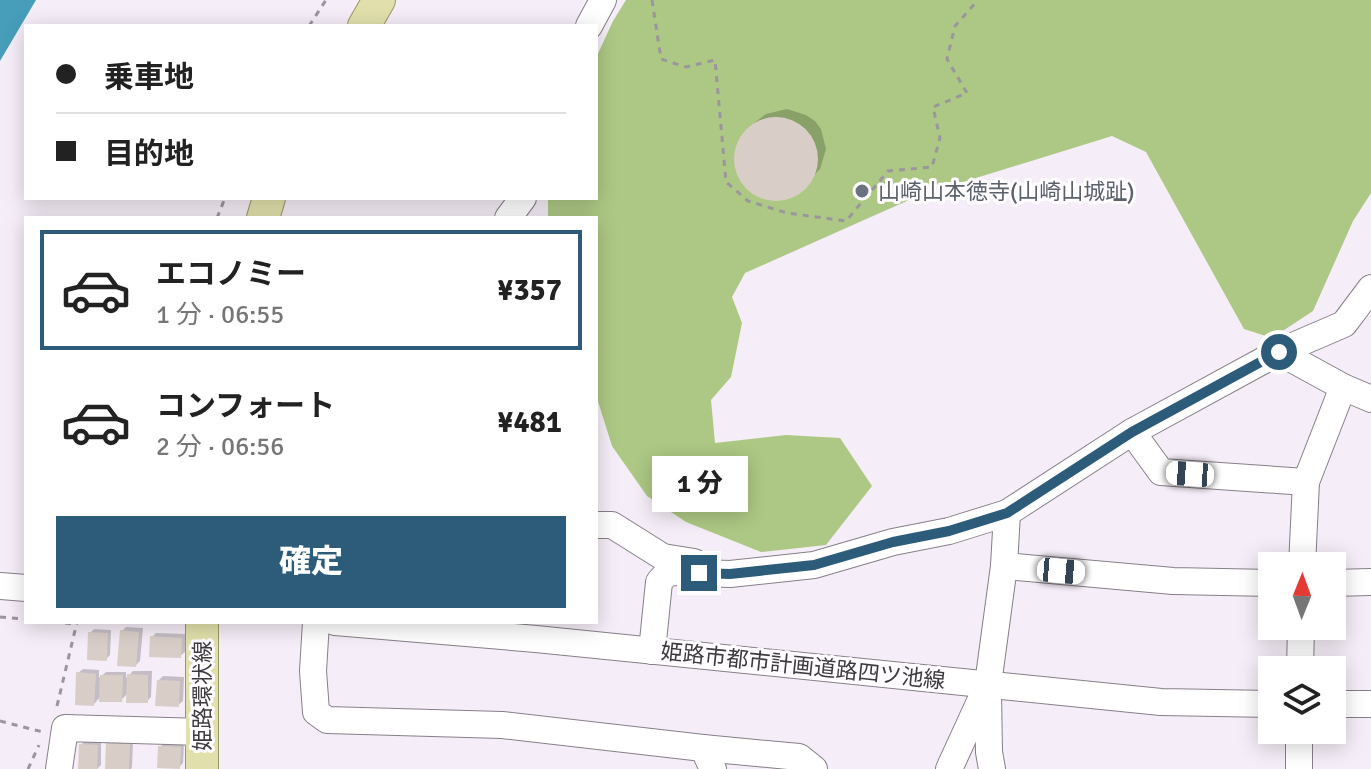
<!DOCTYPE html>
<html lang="ja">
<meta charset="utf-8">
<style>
:root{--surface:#fff;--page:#f6f6f6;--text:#222;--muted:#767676;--line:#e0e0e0;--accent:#2d5c7b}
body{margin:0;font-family:Signika,"Noto Sans JP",sans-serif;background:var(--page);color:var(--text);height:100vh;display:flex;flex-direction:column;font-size:30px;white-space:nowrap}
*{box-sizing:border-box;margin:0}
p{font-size:26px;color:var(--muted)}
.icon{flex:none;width:44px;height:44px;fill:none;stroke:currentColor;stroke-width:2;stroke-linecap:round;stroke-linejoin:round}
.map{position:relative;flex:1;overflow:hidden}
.drawer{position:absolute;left:24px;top:216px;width:574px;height:408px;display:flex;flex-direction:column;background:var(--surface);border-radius:0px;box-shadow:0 4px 20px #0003}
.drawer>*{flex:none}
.banner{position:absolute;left:24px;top:24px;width:574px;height:176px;border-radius:0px;box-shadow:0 4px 20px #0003;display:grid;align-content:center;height:176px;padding:0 32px;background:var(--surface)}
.needle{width:52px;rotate:1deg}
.tools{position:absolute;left:1258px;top:552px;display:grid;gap:16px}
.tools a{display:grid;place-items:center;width:88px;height:88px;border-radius:0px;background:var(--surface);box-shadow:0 4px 20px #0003;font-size:40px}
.end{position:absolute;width:36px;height:36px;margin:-18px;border:10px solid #2d5c7b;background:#fff;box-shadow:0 0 0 4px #fff}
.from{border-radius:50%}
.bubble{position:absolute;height:56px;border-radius:0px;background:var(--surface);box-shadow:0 4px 20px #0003;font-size:26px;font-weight:800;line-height:56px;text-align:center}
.car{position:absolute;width:24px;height:48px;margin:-24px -12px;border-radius:10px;box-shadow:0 0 6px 2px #0007;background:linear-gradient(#fff 24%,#345 0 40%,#fff 0 76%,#345 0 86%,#fff 0)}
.banner b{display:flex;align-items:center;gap:28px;height:76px;font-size:30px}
.banner b+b{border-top:2px solid var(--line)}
.banner i{width:20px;height:20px;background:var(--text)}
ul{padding:14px 0 0;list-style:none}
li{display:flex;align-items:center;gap:24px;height:120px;margin:0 16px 12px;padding:0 16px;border:4px solid transparent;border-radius:0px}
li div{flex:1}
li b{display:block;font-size:30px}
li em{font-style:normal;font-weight:800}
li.on{border-color:var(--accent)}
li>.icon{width:72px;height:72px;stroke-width:1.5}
.action{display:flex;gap:16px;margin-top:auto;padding:16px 32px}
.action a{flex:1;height:92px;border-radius:0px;background:var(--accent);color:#fff;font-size:32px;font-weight:800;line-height:92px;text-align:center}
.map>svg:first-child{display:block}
.forest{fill:#adc884}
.water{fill:#469ebb}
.shadow{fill:#0003}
.building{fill:#d9cec7}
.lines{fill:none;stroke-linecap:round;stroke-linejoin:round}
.minor-casing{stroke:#877f88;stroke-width:28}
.major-casing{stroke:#9b9962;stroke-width:34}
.path{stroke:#9b959c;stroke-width:3;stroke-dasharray:6 6;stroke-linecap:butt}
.minor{stroke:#fff;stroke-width:26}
.major{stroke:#e1e0ac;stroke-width:32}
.route{stroke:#2d5c7b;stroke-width:10}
.worship-dot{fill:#6b7280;stroke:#fffdff;stroke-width:3}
.labels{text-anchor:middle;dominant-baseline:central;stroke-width:6;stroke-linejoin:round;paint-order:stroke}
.worship-label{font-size:22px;fill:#5b616d;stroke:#fffdff;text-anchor:start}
.street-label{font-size:22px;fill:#3e3b3f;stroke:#fffdff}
</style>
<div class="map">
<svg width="1371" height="769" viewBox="0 0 1371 769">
<rect width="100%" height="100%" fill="#f5edf7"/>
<polygon class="forest" points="626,0 1371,0 1371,193 1353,221 1313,311 1272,338 1244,329 1146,152 1112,136 918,196 745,273 732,297 742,323 731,377 711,400 715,443 786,435 840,438 872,486 826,545 761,552 686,522 647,496 612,446 596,395 596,218 548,218 548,198 596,198 596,58 613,21"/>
<polygon class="water" points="0,0 36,0 0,61"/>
<g class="shadow">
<polygon points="787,109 806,115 815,121 821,129 826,149 820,169 803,187 795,193 775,198 755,193 747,186 737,168 736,158 737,148 748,130 758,120 766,114"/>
<polygon points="126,627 143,628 140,661 136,665 122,631"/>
<polygon points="94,629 111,630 110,655 106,659 90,633"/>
<polygon points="156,633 185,634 185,652 180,656 152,637"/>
<polygon points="83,669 99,670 99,678 106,672 126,672 126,678 133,671 152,671 151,697 147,701 128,693 121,700 101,696 94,704 78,673"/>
<polygon points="163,676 184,677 183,701 178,705 158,681"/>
<polygon points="112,740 133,741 132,767 131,769 107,769 108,744"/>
<polygon points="85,741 101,741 101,765 97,769 80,769 81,745"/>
<polygon points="164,743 184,744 183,763 179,767 160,747"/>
</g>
<g class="building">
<circle cx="776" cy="159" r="42"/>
<polygon points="120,630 139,632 136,667 117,666"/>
<polygon points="88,632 108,633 107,661 87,660"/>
<polygon points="150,636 182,638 181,658 149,657"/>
<polygon points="76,672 96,674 94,706 75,705"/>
<polygon points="127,674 148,675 148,703 126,703"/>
<polygon points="100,675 123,675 122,702 99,702"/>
<polygon points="157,680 180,681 179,707 155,706"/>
<polygon points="106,743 130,744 129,769 105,769"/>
<polygon points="79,744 98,745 97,769 78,769"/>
<polygon points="158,746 181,747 180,769 157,768"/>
</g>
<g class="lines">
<g class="minor-casing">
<g id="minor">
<polyline points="589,26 603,0"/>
<polyline points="508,218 523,198"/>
<polyline points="1279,352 1343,387 1371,399"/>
<polyline points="1132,432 1161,472 1306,482"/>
<polyline points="596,525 612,525 663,557 694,562"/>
<polyline points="1004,566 1173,581 1272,583"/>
<polyline points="1302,566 1306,482 1343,387"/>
<polyline points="1332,583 1371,582"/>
<polyline points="0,586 26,588"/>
<polyline points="316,622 313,671 316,712 327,720 502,725 703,748 713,769"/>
<polyline points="335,622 536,639 1161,702 1272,704"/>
<polyline points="652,651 659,582 668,572 730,574 814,565 893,542 949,531 1007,513 1132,432 1279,352 1344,324 1371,288"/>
<polyline points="1300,670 1301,626"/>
<polyline points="988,692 989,752 992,769"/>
<polyline points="1332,704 1371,704"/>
<polyline points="703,748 799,757 814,769"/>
<polyline points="59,769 65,728 203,732"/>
<polyline points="949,769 988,684 1004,566 1007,513"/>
<polyline points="1299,769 1299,730"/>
</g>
</g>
<g class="major-casing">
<g id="major">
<polyline points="364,26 379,0"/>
<polyline points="263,218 269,198"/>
<polyline points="202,622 202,769"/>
</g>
</g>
<g class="path">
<polyline points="652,0 661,59 686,67 715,60 726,182 748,201 787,213 846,221 888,171 932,167 940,138 933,107 967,93 947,59 955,26 978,0"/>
<polyline points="309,26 326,0"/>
<polyline points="217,218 225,198"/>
<polyline points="0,617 26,619"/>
<polyline points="53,622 77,624"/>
<polyline points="57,706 77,622"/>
<polyline points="0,721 43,732"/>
<polyline points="28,769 39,745"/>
</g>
<use href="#minor" class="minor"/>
<use href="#major" class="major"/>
</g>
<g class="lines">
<polyline class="route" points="699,573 730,574 814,565 893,542 949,531 1007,513 1132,432 1279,352"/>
</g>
<circle class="worship-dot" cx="862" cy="191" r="8"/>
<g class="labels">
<g class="worship-label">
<text x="878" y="191">山崎山本徳寺(山崎山城趾)</text>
</g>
<g class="street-label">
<text transform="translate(803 666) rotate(6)">姫路市都市計画道路四ツ池線</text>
<text transform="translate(202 696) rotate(-90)">姫路環状線</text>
</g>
</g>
</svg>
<div class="tools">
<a><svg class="needle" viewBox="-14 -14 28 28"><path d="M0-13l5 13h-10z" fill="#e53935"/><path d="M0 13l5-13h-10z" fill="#767676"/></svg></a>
<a><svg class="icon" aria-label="layers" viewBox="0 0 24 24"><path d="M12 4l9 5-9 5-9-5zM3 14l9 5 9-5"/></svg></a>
</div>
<i class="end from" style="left:1279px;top:352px"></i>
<i class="end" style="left:699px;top:573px"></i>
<div class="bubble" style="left:652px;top:456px;width:96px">1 分</div>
<i class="car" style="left:1190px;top:474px;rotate:274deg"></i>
<i class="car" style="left:1061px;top:571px;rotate:95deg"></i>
<div class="banner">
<b><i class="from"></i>乗車地</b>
<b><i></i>目的地</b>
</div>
<section class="drawer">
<ul>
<li class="on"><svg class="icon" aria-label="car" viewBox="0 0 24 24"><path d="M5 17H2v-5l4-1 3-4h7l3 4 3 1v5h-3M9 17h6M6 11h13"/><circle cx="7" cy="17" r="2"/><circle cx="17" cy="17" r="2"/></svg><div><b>エコノミー</b><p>1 分 · 06:55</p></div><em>¥357</em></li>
<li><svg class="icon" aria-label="car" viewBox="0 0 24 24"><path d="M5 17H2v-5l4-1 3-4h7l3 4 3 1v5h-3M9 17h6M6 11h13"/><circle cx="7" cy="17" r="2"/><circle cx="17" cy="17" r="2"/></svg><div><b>コンフォート</b><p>2 分 · 06:56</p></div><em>¥481</em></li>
</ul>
<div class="action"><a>確定</a></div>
</section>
</div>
